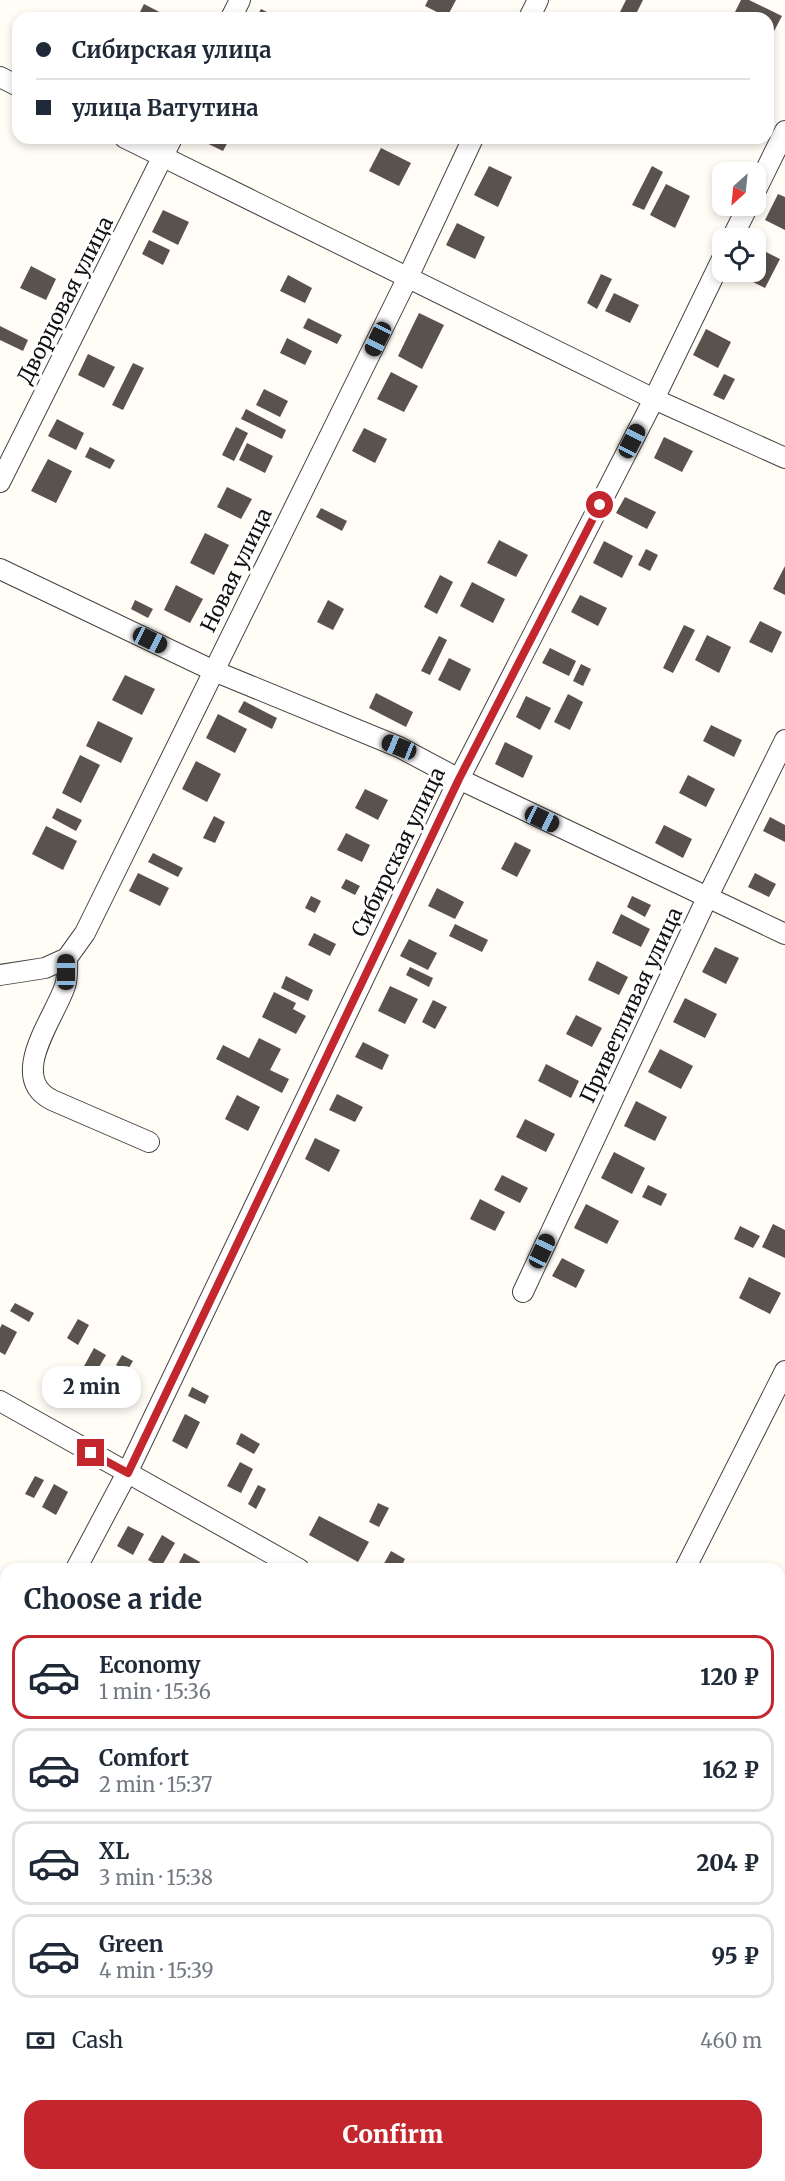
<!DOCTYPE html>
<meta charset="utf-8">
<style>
:root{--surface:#fff;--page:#f2f2f3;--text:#1f2937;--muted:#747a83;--line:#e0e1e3;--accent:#c4262e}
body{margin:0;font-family:Merriweather,serif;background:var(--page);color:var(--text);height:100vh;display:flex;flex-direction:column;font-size:22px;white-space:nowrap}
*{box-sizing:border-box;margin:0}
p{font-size:20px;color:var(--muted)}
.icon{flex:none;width:33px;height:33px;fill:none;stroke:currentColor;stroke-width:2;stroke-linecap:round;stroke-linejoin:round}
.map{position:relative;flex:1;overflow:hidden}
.sheet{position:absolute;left:0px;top:1563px;width:786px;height:618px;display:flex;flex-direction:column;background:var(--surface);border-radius:18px 18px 0 0;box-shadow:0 3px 9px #0003}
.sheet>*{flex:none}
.guide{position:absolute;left:12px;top:12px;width:762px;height:132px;border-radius:18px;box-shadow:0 3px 9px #0003;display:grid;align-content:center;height:132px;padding:0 24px;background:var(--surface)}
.needle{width:39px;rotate:207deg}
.fabs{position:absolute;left:712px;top:162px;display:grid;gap:12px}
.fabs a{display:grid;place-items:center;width:54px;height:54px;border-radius:12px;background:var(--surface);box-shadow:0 3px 9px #0003;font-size:30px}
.end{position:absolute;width:27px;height:27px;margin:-14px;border:8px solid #c4262e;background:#fff;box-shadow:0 0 0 3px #fff}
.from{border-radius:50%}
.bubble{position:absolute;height:42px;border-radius:18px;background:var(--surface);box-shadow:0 3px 9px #0003;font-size:20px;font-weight:800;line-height:42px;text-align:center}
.car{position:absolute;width:18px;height:36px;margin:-18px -9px;border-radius:8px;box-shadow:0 0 4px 2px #0007;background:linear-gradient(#222 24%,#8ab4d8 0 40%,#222 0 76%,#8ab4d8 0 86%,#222 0)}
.guide b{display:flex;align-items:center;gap:21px;height:57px;font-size:22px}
.guide b+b{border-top:2px solid var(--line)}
.guide i{width:15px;height:15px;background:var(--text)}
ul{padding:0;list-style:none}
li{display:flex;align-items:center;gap:18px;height:84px;margin:0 12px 9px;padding:0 12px;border:3px solid var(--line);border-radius:18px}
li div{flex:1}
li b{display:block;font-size:22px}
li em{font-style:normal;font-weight:800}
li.selected{border-color:var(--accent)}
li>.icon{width:54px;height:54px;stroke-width:1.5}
h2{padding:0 24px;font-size:27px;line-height:72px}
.pay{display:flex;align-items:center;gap:15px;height:66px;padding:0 24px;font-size:22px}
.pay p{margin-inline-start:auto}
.action{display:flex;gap:12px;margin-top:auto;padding:12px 24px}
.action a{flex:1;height:69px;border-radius:18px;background:var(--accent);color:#fff;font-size:24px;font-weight:800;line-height:69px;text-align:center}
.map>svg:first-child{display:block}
.building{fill:#5a524d}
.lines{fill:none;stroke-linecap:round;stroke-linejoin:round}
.minor-casing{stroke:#444;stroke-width:22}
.minor{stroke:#fff;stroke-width:20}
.route{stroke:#c4262e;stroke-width:8}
.labels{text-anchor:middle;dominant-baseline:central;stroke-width:6;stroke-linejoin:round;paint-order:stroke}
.street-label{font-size:21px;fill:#111;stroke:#fff}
</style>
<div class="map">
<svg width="785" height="2181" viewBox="0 0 785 2181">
<rect width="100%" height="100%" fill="#fffdf5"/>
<g class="building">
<polygon points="428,0 456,0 447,17 425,6"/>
<polygon points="626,0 643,0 634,18 617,18"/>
<polygon points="741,0 749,0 782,16 771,37 768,35 768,18 732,18"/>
<polygon points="144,4 171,18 137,18"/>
<polygon points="261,9 279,18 256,18"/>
<polygon points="196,138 230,138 223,151"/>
<polygon points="381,148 411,163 399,186 369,171"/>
<polygon points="489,166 512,177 498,207 474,195"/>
<polygon points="652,166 663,172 644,210 632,205"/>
<polygon points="666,184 690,196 675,228 650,215"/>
<polygon points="778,194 785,197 785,230 765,220"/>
<polygon points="163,210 189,222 178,245 152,232"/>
<polygon points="457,223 485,237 475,259 446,245"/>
<polygon points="149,240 170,250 163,265 142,254"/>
<polygon points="756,247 780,259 765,288 739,275 741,272 756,272"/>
<polygon points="31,266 56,279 46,300 20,288"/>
<polygon points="601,274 612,279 597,309 587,303"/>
<polygon points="288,275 312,288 305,303 280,291"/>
<polygon points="614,293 639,305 630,323 605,311"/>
<polygon points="419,313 444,325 422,369 398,356"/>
<polygon points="308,318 342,335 337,344 303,328"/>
<polygon points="0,326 28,340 23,351 0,340"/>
<polygon points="706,329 731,342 718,368 693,355"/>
<polygon points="287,338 312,351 305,365 280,353"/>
<polygon points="88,354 115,367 104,388 78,375"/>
<polygon points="133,363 144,368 123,410 112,405"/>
<polygon points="391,372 418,386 404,412 377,399"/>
<polygon points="724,374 735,379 724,400 713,395"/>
<polygon points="264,389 288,401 280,417 256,405"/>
<polygon points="246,409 286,430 282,439 241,419"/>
<polygon points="57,419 84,433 76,450 48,436"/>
<polygon points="236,427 248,433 234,461 222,455"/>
<polygon points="364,428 387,439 375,463 352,451"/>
<polygon points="664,437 693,451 682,472 654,458"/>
<polygon points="247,443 273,456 265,473 239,460"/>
<polygon points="90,447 115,460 110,469 85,457"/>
<polygon points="48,459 72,471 56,503 31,491"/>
<polygon points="227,487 252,499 241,519 217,507"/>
<polygon points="625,497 656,512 647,529 616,513"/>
<polygon points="321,508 347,521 342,531 316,517"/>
<polygon points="205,533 229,545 214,575 190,563"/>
<polygon points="499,540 528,555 516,577 487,563"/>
<polygon points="604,541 633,556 622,578 593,563"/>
<polygon points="646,549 658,555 650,571 638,565"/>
<polygon points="785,566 785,595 773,589"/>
<polygon points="440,575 453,582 437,614 424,607"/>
<polygon points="472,582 505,599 493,623 460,606"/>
<polygon points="176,585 203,599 190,623 164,610"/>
<polygon points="580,595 607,608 598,626 571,612"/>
<polygon points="135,600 153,609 148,618 131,609"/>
<polygon points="328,600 344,609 333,630 317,622"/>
<polygon points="760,621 782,632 772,653 749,642"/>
<polygon points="684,625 695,630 673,673 663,668"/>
<polygon points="707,635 731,647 719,673 695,660"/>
<polygon points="439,636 447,640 430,675 421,671"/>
<polygon points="550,648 576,661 569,676 542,663"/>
<polygon points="449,658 471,669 460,691 438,680"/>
<polygon points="581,664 591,669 583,686 573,681"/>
<polygon points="125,675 155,689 142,715 112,700"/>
<polygon points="376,693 413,712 406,727 369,708"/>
<polygon points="568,694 583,702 570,730 554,722"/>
<polygon points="526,696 551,708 540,730 516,717"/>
<polygon points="244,701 277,718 272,729 238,712"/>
<polygon points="218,714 247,729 235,753 206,738"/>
<polygon points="98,721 133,738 121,763 86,746"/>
<polygon points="711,725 742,740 734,757 703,741"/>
<polygon points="505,742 533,756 523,778 495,764"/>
<polygon points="80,755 100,765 81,803 62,793"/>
<polygon points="196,761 221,774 207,802 182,789"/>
<polygon points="688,775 715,789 706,807 679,793"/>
<polygon points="365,789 388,800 378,820 355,808"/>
<polygon points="57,808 82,820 76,831 52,818"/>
<polygon points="214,816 225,822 215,843 203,838"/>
<polygon points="770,817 785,825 785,842 763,831"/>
<polygon points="664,825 692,839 683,858 655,843"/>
<polygon points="46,826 77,841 63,870 32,854"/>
<polygon points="346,833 370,845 362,862 337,850"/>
<polygon points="515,842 531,850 517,877 501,869"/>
<polygon points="153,853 183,868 178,877 148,862"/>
<polygon points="138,873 169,888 160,906 129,891"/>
<polygon points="755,873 776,884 769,897 748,887"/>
<polygon points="346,879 360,886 355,895 341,888"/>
<polygon points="437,888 464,902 455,919 428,906"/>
<polygon points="311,896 321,901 315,913 305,908"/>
<polygon points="632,896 651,905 645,917 627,907"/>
<polygon points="621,914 650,929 641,947 612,933"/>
<polygon points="455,924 488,940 482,952 449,936"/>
<polygon points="314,933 336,944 330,956 308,945"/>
<polygon points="409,939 437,953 428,970 400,956"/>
<polygon points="715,947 739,958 726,984 702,972"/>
<polygon points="597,961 628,977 619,995 588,980"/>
<polygon points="410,967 433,978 429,987 406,975"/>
<polygon points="286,976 313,990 308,1001 281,988"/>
<polygon points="390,986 418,999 405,1024 378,1011"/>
<polygon points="274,992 296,1003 293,1009 306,1016 296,1034 262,1017"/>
<polygon points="685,998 717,1014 705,1038 673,1022"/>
<polygon points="433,1000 447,1007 435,1029 422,1022"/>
<polygon points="576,1015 602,1028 592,1047 566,1034"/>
<polygon points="259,1038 281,1049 270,1070 289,1079 282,1093 216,1059 223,1045 249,1058"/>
<polygon points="363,1042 389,1055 382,1070 355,1057"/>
<polygon points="660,1049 693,1066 681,1089 648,1072"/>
<polygon points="546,1064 579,1081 571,1098 538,1081"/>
<polygon points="337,1094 363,1107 355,1122 329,1110"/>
<polygon points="237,1095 260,1107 248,1131 225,1119"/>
<polygon points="636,1101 667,1117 655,1141 624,1126"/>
<polygon points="525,1119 555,1134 546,1152 516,1137"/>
<polygon points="315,1138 340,1150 329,1172 305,1159"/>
<polygon points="614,1152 645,1168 632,1194 601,1178"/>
<polygon points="502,1175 528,1188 520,1203 494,1190"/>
<polygon points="648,1185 667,1194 661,1206 642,1197"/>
<polygon points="480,1199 505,1212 495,1231 470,1219"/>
<polygon points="586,1204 619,1221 607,1244 574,1228"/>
<polygon points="773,1224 785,1230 785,1258 762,1247"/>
<polygon points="740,1226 760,1236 753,1248 734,1239"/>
<polygon points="562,1258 585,1270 576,1288 552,1276"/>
<polygon points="749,1277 781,1293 770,1314 739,1298"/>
<polygon points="15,1303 34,1313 29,1322 10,1311"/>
<polygon points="78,1319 89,1325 78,1345 67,1338"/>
<polygon points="2,1324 17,1332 5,1355 0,1352 0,1328"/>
<polygon points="94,1348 106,1355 95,1374 83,1368"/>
<polygon points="122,1355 133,1361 127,1371 116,1365"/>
<polygon points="100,1381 115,1389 104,1407 90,1399"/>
<polygon points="192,1387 209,1396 205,1404 188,1396"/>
<polygon points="185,1414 200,1422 187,1449 172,1441"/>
<polygon points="241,1433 260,1444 254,1454 236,1444"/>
<polygon points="240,1462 253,1469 241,1493 227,1486"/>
<polygon points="35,1476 44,1480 34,1498 25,1494"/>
<polygon points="54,1484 68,1492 56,1515 42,1507"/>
<polygon points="258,1485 266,1489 256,1509 248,1504"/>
<polygon points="378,1503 389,1508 379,1527 369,1522"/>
<polygon points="319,1516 369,1542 358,1562 309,1535"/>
<polygon points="128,1526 144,1534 133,1555 117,1546"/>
<polygon points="162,1535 175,1543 161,1567 148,1560"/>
<polygon points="391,1551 405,1559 400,1569 381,1569"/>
<polygon points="184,1553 200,1562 196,1569 176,1569"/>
<polygon points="4,1766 6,1767 6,1784 0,1781"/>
</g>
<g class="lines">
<g class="minor-casing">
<g id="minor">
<polyline points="231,18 240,0"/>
<polyline points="529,18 538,0"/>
<polyline points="0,77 18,86"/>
<polyline points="125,138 654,399 785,458"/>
<polyline points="756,190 785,131"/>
<polyline points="732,238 748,206"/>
<polyline points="0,482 172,138"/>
<polyline points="0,569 214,671 399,747 459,779 785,934"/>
<path d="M 67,958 C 67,967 68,978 65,986 C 54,1019 7,1077 52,1100 L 149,1142"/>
<polyline points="0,975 45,968 67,958 85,933 408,277 473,138"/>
<polyline points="523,1292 707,898 785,740"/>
<polyline points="0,1401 299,1569"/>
<polyline points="76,1569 127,1473 459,779 654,399 723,257"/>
<polyline points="685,1569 785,1371"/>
<polyline points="0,1713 6,1701"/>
<polyline points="780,1846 785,1850"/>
</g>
</g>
<use href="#minor" class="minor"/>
</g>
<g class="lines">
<polyline class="route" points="91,1453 128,1473 459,779 600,505"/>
</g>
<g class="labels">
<g class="street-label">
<text transform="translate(65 300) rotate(-63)">Дворцовая улица</text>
<text transform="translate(236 570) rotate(-64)">Новая улица</text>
<text transform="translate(398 852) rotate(-64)">Сибирская улица</text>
<text transform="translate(631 1005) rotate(-65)">Приветливая улица</text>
</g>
</g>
</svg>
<div class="fabs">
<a><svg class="needle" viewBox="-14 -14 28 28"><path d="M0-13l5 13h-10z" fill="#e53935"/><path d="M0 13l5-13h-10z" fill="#747a83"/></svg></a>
<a><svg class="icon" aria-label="locate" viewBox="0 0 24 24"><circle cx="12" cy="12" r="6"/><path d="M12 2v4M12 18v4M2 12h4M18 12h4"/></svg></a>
</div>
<i class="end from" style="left:600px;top:505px"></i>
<i class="end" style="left:91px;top:1453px"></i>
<div class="bubble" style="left:42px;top:1366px;width:99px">2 min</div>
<i class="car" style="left:378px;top:339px;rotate:206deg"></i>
<i class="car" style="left:632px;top:441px;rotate:27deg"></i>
<i class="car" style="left:150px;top:640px;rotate:116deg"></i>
<i class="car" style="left:399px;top:747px;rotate:292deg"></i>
<i class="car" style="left:542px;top:819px;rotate:115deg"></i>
<i class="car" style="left:66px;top:972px;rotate:0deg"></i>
<i class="car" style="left:542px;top:1251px;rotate:25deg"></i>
<div class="guide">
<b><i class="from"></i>Сибирская улица</b>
<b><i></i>улица Ватутина</b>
</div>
<section class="sheet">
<h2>Choose a ride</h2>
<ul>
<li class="selected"><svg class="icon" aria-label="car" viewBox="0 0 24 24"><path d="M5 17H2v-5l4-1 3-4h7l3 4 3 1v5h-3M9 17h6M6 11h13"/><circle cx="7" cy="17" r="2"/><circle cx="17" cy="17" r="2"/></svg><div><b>Economy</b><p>1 min · 15:36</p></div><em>120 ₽</em></li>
<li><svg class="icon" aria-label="car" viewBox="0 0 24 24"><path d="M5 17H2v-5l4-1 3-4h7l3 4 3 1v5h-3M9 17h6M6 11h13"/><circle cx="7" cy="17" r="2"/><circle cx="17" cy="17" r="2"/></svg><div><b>Comfort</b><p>2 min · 15:37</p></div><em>162 ₽</em></li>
<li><svg class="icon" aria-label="car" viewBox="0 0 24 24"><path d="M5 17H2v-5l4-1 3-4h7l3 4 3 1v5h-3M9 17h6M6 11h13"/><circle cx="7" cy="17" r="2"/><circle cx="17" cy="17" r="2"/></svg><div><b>XL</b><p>3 min · 15:38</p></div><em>204 ₽</em></li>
<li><svg class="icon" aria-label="car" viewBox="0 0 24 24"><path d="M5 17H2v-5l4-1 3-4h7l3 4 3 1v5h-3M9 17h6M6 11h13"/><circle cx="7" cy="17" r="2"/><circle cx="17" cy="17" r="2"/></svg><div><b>Green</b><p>4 min · 15:39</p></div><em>95 ₽</em></li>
</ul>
<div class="pay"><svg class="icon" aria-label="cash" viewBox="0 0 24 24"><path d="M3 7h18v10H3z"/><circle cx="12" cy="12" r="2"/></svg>Cash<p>460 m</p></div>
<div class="action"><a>Confirm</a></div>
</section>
</div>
